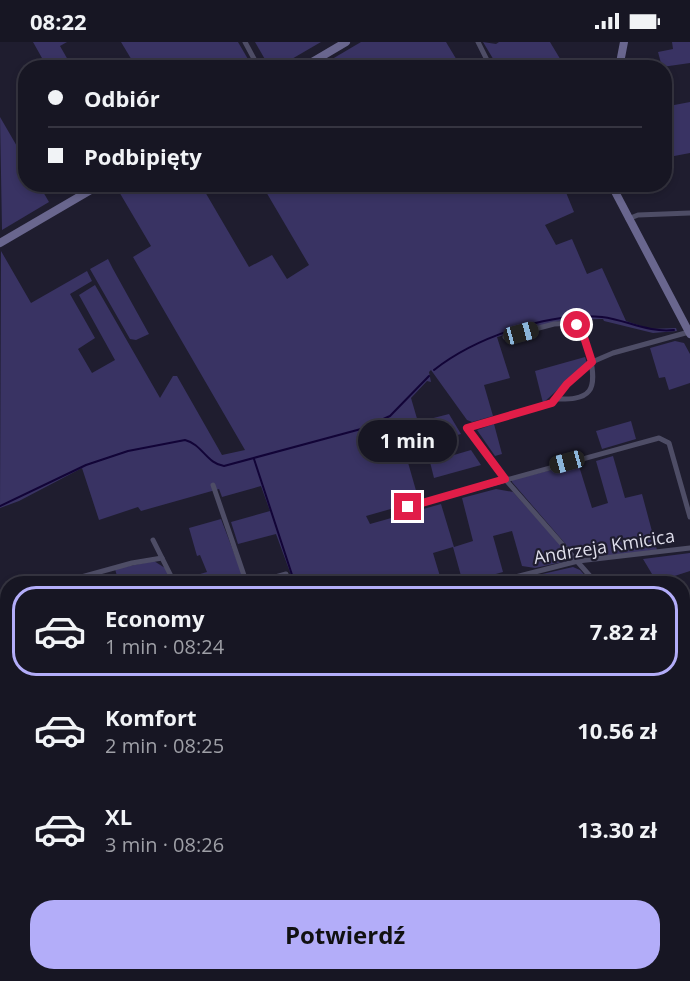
<!DOCTYPE html>
<html lang="pl">
<meta charset="utf-8">
<style>
:root{--surface:#171623;--page:#201f2b;--text:#f1f3f6;--muted:#9e9fa6;--line:#363541;--accent:#b3adf9}
body{margin:0;font-family:"Open Sans",sans-serif;background:var(--page);color:var(--text);height:100vh;display:flex;flex-direction:column;font-size:22px;white-space:nowrap}
*{box-sizing:border-box;margin:0}
p{font-size:20px;color:var(--muted)}
.icon{flex:none;width:33px;height:33px;fill:none;stroke:currentColor;stroke-width:2;stroke-linecap:round;stroke-linejoin:round}
.map{position:relative;flex:1;overflow:hidden}
.drawer{position:absolute;left:0px;top:534px;width:690px;height:405px;display:flex;flex-direction:column;background:var(--surface);border-radius:24px 24px 0 0;box-shadow:0 3px 9px #0003,0 0 0 2px var(--line)}
.drawer>*{flex:none}
.hud{position:absolute;left:18px;top:18px;width:654px;height:132px;border-radius:24px;box-shadow:0 3px 9px #0003,0 0 0 2px var(--line);display:grid;align-content:center;height:132px;padding:0 30px;background:var(--surface)}
.end{position:absolute;width:27px;height:27px;margin:-14px;border:8px solid #e11d48;background:#fff;box-shadow:0 0 0 3px #fff}
.from{border-radius:50%}
.bubble{position:absolute;height:42px;border-radius:21px;background:var(--surface);box-shadow:0 3px 9px #0003,0 0 0 2px var(--line);font-size:20px;font-weight:700;line-height:42px;text-align:center}
.car{position:absolute;width:18px;height:36px;margin:-18px -9px;border-radius:8px;box-shadow:0 0 4px 2px #0007;background:linear-gradient(#222 24%,#8ab4d8 0 40%,#222 0 76%,#8ab4d8 0 86%,#222 0)}
.hud b{display:flex;align-items:center;gap:21px;height:57px;font-size:22px}
.hud b+b{border-top:2px solid var(--line)}
.hud i{width:15px;height:15px;background:var(--text)}
ul{padding:10px 0 0;list-style:none}
li{display:flex;align-items:center;gap:18px;height:90px;margin:0 12px 9px;padding:0 18px;border:3px solid transparent;border-radius:24px}
li div{flex:1}
li b{display:block;font-size:22px}
li em{font-style:normal;font-weight:700}
li.selected{border-color:var(--accent)}
li>.icon{width:54px;height:54px;stroke-width:1.5}
.button{display:flex;gap:12px;margin-top:auto;padding:12px 30px}
.button a{flex:1;height:69px;border-radius:24px;background:var(--accent);color:#111;font-size:24px;font-weight:700;line-height:69px;text-align:center}
.status{display:flex;justify-content:space-between;align-items:center;height:42px;padding:0 30px;background:var(--surface);direction:ltr}
.status svg{height:16px;fill:currentColor}
.map>svg:first-child{display:block}
.green{fill:#393363}
.lines{fill:none;stroke-linecap:round;stroke-linejoin:round}
.stream{stroke:#120437;stroke-width:2}
.street{stroke:#4e4d66;stroke-width:5}
.secondary{stroke:#69668e;stroke-width:8}
.route{stroke:#e11d48;stroke-width:8}
.labels{text-anchor:middle;dominant-baseline:central;stroke-width:4.5;stroke-linejoin:round;paint-order:stroke}
.street-label{font-size:18px;fill:#dfdeeb;stroke:#1f1d2f}
</style>
<div class="status"><b>08:22</b><svg viewBox="0 0 49 12"><path d="M0 12V9h3v3zM5 12V6h3v6zM10 12V3h3v9zM15 12V0h3v12zM26 1h20v11H26zM47 4h2v5h-2z"/></svg></div>
<div class="map">
<svg width="690" height="939" viewBox="0 0 690 939">
<rect width="100%" height="100%" fill="#1f1d2f"/>
<g class="green">
<polygon points="33,0 67,0 60,4 72,25 47,25"/>
<polygon points="121,0 238,0 252,24 136,25"/>
<polygon points="255,0 321,0 278,25 270,26"/>
<polygon points="361,0 446,0 461,25 323,25 322,23"/>
<polygon points="483,0 496,2 499,0 550,0 565,25 498,25"/>
<polygon points="672,0 690,0 690,21 662,25 658,10 673,7"/>
<polygon points="690,60 690,111 669,115 665,97 664,79 672,77 669,64"/>
<polygon points="0,75 18,106 25,101 25,113 23,115 25,119 26,142 39,143 49,160 2,188"/>
<polygon points="121,143 201,143 249,225 272,213 287,237 309,223 262,143 578,143 565,148 574,170 545,183 556,203 572,197 587,232 602,226 626,279 650,287 676,286 677,289 653,291 604,279 603,277 563,278 497,295 510,336 484,343 493,374 472,380 467,378 431,328 429,330 431,340 427,339 411,356 418,380 449,372 461,392 425,402 427,411 407,417 419,459 366,474 370,482 441,462 454,505 473,499 462,456 496,447 513,450 567,510 567,519 535,526 522,524 512,489 493,494 503,530 463,541 453,505 433,511 442,541 343,541 342,536 324,541 294,541 276,492 238,502 231,480 270,469 261,444 222,455 219,447 141,469 138,465 99,478 82,426 19,459 0,466 1,209 31,261 87,229 92,239 70,252 95,296 78,307 92,331 115,318 79,253 95,243 160,356 173,334 177,334 222,413 245,408 133,215 151,204 118,148 122,146"/>
<polygon points="108,217 113,227 149,292 136,298 130,297 90,227"/>
<polygon points="675,299 684,301 690,312 690,341 669,348 665,335 659,336 650,306"/>
<polygon points="585,315 587,321 543,361 535,329"/>
<polygon points="631,379 636,397 602,407 596,389"/>
<polygon points="494,382 502,412 495,414 477,388"/>
<polygon points="471,408 481,423 434,436 430,420"/>
<path d="M 613,414 L 625,456 L 642,452 L 657,508 C 632,510 589,520 569,506 L 512,440 L 512,438 L 563,425 L 579,424 L 592,466 L 608,461 L 596,419 Z"/>
<polygon points="221,477 241,529 242,534 237,542 177,542 176,539 207,530 200,513 197,514 189,486"/>
<polygon points="690,511 690,529 659,539 660,541 622,541 652,532 643,517"/>
<polygon points="154,519 165,526 172,540 119,541 115,527"/>
<polygon points="573,525 580,528 592,541 527,541 525,536"/>
<polygon points="690,557 690,651 683,643 682,579 685,578 682,559"/>
<polygon points="682,648 690,656 690,766 683,764"/>
<polygon points="690,825 690,902 683,886 682,827"/>
<polygon points="411,932 477,932 481,939 414,939"/>
</g>
<g class="lines">
<g class="stream">
<path d="M 434,328 C 476,295 549,270 602,275 C 627,278 648,291 674,288"/>
<polyline points="254,417 295,542"/>
<path d="M 0,464 L 86,423 L 128,409 L 185,398 C 202,402 207,422 224,424 L 361,387 L 390,374 L 429,334"/>
</g>
<g class="street">
<polyline points="245,0 259,26"/>
<polyline points="478,0 491,26"/>
<polyline points="628,177 638,173 690,171"/>
<path d="M 505,295 L 554,282 L 574,281 C 586,289 599,337 589,349 C 582,358 566,357 556,357"/>
<polyline points="213,443 247,542"/>
<polyline points="408,465 659,396 669,401 690,475"/>
<polyline points="153,498 175,542"/>
<polyline points="56,542 132,521 162,516"/>
<polyline points="250,542 286,532"/>
<polyline points="488,542 578,519 690,506"/>
<polyline points="597,542 505,437 467,386 551,361 567,342 592,320 613,311 689,290"/>
<polyline points="0,559 8,557"/>
<polyline points="0,676 8,674"/>
<polyline points="0,700 8,710"/>
<polyline points="0,768 8,764"/>
<polyline points="682,820 690,818"/>
<polyline points="0,904 8,901"/>
<polyline points="106,932 109,939"/>
<polyline points="170,932 173,939"/>
<polyline points="259,939 285,932"/>
</g>
<g class="secondary">
<polyline points="302,26 346,0"/>
<polyline points="619,26 624,0"/>
<polyline points="611,142 690,292"/>
<polyline points="0,201 101,142"/>
</g>
</g>
<g class="lines">
<polyline class="route" points="408,465 505,437 467,386 552,361 567,342 592,320 582,289 577,283"/>
</g>
<g class="labels">
<g class="street-label">
<text transform="translate(604 504) rotate(-9)">Andrzeja Kmicica</text>
</g>
</g>
</svg>
<i class="end from" style="left:577px;top:283px"></i>
<i class="end" style="left:408px;top:465px"></i>
<div class="bubble" style="left:358px;top:378px;width:99px">1 min</div>
<i class="car" style="left:521px;top:291px;rotate:75deg"></i>
<i class="car" style="left:567px;top:420px;rotate:255deg"></i>
<div class="hud">
<b><i class="from"></i>Odbiór</b>
<b><i></i>Podbipięty</b>
</div>
<section class="drawer">
<ul>
<li class="selected"><svg class="icon" aria-label="car" viewBox="0 0 24 24"><path d="M5 17H2v-5l4-1 3-4h7l3 4 3 1v5h-3M9 17h6M6 11h13"/><circle cx="7" cy="17" r="2"/><circle cx="17" cy="17" r="2"/></svg><div><b>Economy</b><p>1 min · 08:24</p></div><em>7.82 zł</em></li>
<li><svg class="icon" aria-label="car" viewBox="0 0 24 24"><path d="M5 17H2v-5l4-1 3-4h7l3 4 3 1v5h-3M9 17h6M6 11h13"/><circle cx="7" cy="17" r="2"/><circle cx="17" cy="17" r="2"/></svg><div><b>Komfort</b><p>2 min · 08:25</p></div><em>10.56 zł</em></li>
<li><svg class="icon" aria-label="car" viewBox="0 0 24 24"><path d="M5 17H2v-5l4-1 3-4h7l3 4 3 1v5h-3M9 17h6M6 11h13"/><circle cx="7" cy="17" r="2"/><circle cx="17" cy="17" r="2"/></svg><div><b>XL</b><p>3 min · 08:26</p></div><em>13.30 zł</em></li>
</ul>
<div class="button"><a>Potwierdź</a></div>
</section>
</div>
